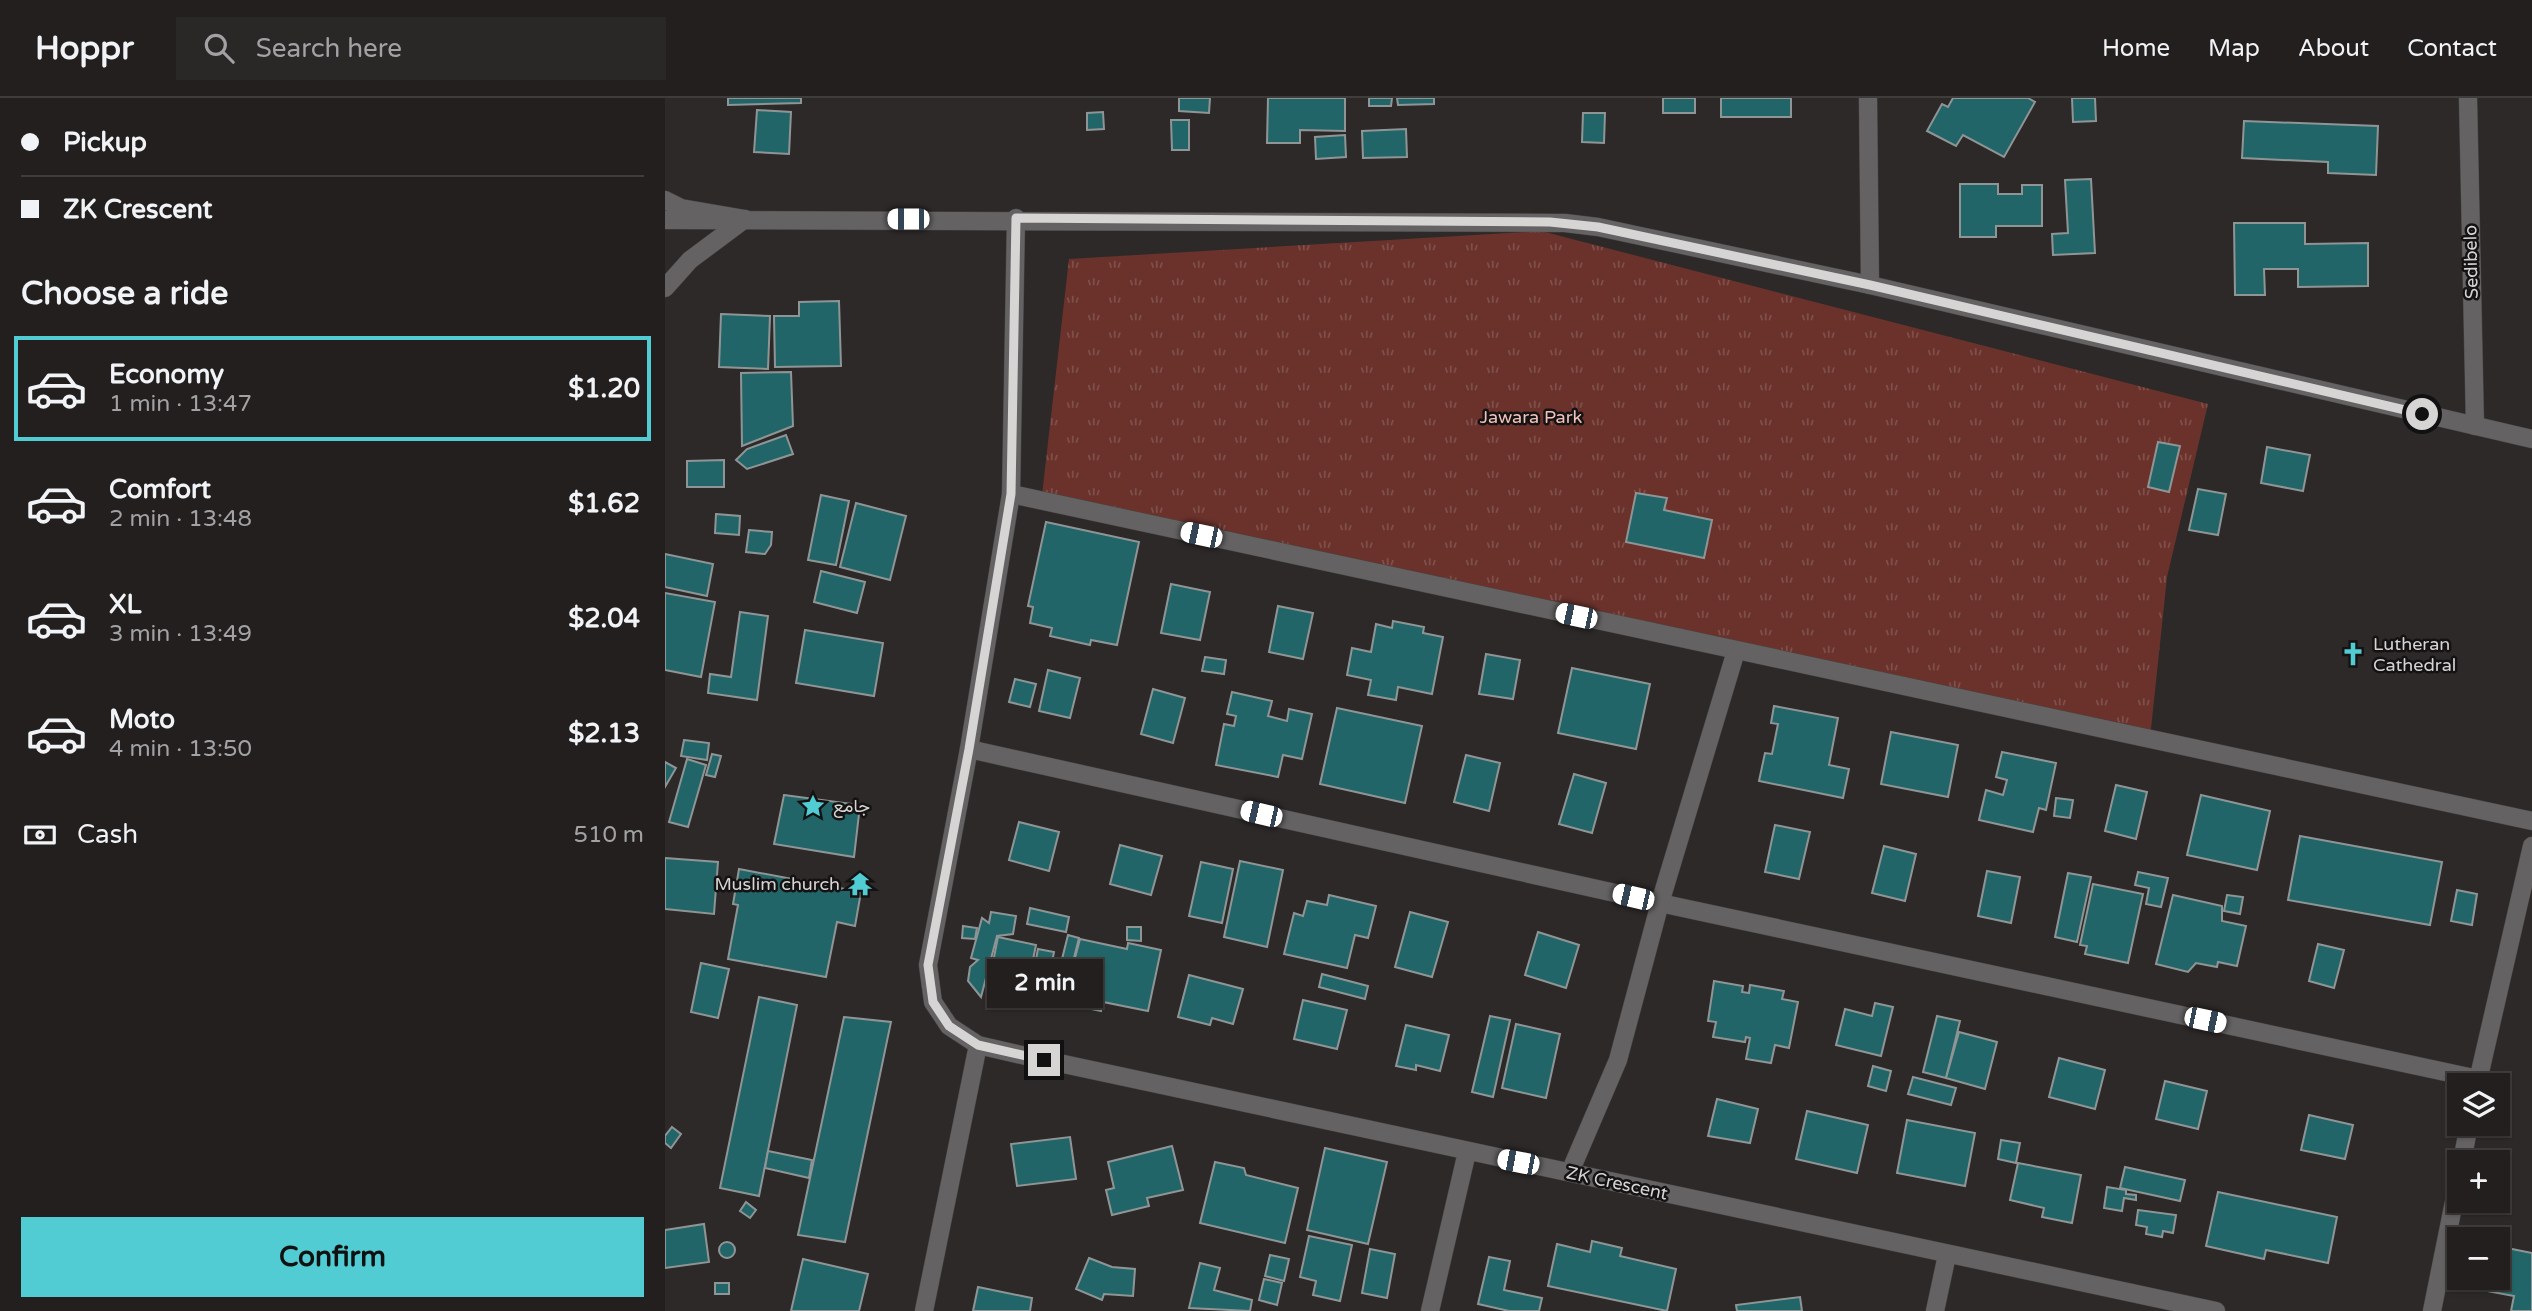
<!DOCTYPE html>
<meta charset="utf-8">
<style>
:root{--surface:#221f1e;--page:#2a2727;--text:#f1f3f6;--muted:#a2a2a4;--line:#3f3d3c;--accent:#51ccd3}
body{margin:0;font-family:"Varela Round",Vazirmatn,sans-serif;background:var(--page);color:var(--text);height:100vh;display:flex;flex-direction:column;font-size:26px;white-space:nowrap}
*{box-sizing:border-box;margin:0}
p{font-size:23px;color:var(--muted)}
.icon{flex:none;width:38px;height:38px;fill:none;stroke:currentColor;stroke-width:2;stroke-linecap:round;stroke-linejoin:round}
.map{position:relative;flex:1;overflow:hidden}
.panel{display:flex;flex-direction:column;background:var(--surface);width:665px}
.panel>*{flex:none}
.hud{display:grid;align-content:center;height:154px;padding:0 21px;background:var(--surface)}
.tools{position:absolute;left:1782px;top:975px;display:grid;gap:14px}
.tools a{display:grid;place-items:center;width:63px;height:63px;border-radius:0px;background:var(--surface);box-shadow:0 2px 5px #0004,0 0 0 2px var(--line);font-size:35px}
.end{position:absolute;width:32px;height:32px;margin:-16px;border:9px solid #d7d4d4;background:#111;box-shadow:0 0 0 4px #111}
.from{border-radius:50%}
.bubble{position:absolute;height:49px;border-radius:0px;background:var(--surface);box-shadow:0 2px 5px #0004,0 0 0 2px var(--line);font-size:23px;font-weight:700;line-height:49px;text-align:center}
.car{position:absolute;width:21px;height:42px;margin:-21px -10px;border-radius:9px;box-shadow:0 0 5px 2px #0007;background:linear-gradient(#fff 24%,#345 0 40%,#fff 0 76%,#345 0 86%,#fff 0)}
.hud b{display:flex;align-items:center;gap:24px;height:66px;font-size:26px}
.hud b+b{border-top:2px solid var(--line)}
.hud i{width:18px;height:18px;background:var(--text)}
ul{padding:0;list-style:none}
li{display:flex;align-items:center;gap:21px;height:105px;margin:0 14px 10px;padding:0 7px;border:4px solid transparent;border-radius:0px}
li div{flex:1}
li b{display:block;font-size:26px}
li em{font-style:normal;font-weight:700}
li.selected{border-color:var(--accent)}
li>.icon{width:63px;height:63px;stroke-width:1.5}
h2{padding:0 21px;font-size:32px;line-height:84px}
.pay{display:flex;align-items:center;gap:18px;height:77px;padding:0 21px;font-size:26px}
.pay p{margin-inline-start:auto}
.button{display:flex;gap:14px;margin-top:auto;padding:14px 21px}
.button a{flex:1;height:80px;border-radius:0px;background:var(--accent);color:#111;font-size:28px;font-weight:700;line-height:80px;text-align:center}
header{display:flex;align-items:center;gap:42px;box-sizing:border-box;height:98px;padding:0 35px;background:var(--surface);border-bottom:2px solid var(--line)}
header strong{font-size:33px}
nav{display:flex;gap:38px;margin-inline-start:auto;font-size:24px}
.search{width:490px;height:63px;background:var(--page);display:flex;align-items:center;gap:18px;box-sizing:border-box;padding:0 24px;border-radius:0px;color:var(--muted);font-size:26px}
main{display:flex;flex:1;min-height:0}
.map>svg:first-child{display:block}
.park{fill:url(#park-tufts)}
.building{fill:#216568;stroke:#8f9595;stroke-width:2}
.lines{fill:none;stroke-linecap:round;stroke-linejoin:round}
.minor-casing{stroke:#484444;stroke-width:19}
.tertiary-casing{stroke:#484444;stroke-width:19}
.minor{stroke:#646262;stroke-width:18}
.tertiary{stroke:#646262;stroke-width:18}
.route{stroke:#d7d4d4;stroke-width:9}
.labels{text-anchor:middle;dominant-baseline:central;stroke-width:5;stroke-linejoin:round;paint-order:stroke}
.street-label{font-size:18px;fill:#d7d4d4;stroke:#141212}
.park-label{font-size:18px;fill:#f2c2bb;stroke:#141212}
.poi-label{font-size:18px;fill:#d7d4d4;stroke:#141212;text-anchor:start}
</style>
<header>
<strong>Hoppr</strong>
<div class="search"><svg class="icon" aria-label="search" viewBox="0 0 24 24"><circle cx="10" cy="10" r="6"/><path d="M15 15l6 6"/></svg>Search here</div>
<nav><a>Home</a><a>Map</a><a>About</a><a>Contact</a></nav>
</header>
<main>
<section class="panel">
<div class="hud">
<b><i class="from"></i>Pickup</b>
<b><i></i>ZK Crescent</b>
</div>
<h2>Choose a ride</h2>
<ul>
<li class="selected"><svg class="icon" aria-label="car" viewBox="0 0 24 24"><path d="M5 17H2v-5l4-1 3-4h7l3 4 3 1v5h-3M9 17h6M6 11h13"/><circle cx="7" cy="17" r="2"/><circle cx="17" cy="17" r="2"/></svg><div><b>Economy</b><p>1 min · 13:47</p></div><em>$1.20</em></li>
<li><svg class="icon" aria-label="car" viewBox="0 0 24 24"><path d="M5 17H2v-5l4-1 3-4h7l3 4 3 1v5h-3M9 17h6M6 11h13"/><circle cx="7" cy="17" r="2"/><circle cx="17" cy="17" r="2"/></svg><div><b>Comfort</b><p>2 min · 13:48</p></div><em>$1.62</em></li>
<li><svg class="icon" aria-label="car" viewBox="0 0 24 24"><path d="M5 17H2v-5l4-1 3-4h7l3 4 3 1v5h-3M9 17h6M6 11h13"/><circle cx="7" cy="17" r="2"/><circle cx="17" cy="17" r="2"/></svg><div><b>XL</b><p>3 min · 13:49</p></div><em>$2.04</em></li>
<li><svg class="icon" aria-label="car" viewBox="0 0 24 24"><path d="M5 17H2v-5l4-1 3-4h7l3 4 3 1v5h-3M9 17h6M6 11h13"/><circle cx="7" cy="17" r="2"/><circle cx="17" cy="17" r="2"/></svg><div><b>Moto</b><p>4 min · 13:50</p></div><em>$2.13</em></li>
</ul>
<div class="pay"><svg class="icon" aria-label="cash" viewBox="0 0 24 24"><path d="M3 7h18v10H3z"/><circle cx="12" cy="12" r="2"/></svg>Cash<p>510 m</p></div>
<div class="button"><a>Confirm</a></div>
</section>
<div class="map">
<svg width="1867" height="1213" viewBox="0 0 1867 1213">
<defs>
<pattern id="park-tufts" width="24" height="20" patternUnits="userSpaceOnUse" patternTransform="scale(1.75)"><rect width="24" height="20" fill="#6b322c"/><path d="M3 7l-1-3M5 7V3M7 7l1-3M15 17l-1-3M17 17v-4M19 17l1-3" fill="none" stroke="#7f4f4a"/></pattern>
</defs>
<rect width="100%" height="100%" fill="#2d2928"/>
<polygon class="park" points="876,133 1543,306 1502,479 1485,640 377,397 404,161"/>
<g class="building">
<polygon points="63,0 136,0 136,5 63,7"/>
<polygon points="514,0 545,0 544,15 514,13"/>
<polygon points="603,0 680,0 680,33 635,32 635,45 602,45"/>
<polygon points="704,0 727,0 726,8 704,8"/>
<polygon points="732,0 769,0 769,6 733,7"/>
<rect x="998" y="0" width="32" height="15"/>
<rect x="1056" y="0" width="70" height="19"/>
<polygon points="1288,0 1363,0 1370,4 1339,59 1298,37 1291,48 1262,33 1277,6 1283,9"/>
<polygon points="1407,0 1430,0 1431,23 1408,24"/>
<polygon points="92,12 126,14 124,56 89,54"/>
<polygon points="438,14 439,31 422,32 422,15"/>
<polygon points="918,15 940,15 939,45 917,44"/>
<polygon points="506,22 524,22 524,52 507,52"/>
<polygon points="1579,23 1713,28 1711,77 1663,75 1663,64 1577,60"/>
<polygon points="741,31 742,59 698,60 697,33"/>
<polygon points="680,37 681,59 651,61 650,39"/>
<polygon points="1426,81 1430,155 1388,157 1387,136 1403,135 1400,82"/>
<polygon points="1295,86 1333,86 1333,96 1357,96 1357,87 1377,87 1377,128 1331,128 1331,139 1295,139"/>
<polygon points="1569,125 1640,125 1640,146 1703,145 1703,188 1633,189 1633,171 1599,171 1600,197 1570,197"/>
<polygon points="174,203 176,268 110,269 109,218 134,218 134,204"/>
<polygon points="56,216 105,218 103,271 54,269"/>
<polygon points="126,274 128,328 77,348 76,275"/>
<polygon points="121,337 128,356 82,371 71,362 82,351"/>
<polygon points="1493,344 1515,348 1504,394 1483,389"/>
<polygon points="1602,349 1645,357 1638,393 1596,385"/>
<polygon points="59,362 59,389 22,389 22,363"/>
<polygon points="1533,391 1561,396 1553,437 1524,432"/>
<polygon points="971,395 1002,400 999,412 1047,422 1039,460 961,444"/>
<polygon points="156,397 184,403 171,467 143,462"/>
<polygon points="191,405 241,418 225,482 175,469"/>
<polygon points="51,416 75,418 74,437 50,435"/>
<polygon points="381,424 474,444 452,547 426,542 425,547 385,538 387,530 365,525 368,509 363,508"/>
<polygon points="84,432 107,434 106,447 100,456 81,454"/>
<polygon points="0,456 48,466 42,498 0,489"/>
<polygon points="156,473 200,484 192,515 149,504"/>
<polygon points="506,486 545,494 535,542 496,535"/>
<polygon points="0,495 50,504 36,579 0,572"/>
<polygon points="613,508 648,515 638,561 604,554"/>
<polygon points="75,514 103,518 92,602 43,595 45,576 66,579"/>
<polygon points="728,523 759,529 758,535 778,539 767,596 733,589 731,602 703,597 706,582 682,577 687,550 706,554 711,526 727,530"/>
<polygon points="140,532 218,545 209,598 131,585"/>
<polygon points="821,556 855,562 848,601 814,596"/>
<polygon points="540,559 561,562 559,576 537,573"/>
<polygon points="907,570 985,586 971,651 893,635"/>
<polygon points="383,572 415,580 405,620 374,613"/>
<polygon points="350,581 371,586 365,609 344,604"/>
<polygon points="488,591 520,600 508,645 476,636"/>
<polygon points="567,594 607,603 603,618 622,623 624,611 647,616 637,661 618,657 613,679 551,667 559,626 569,628 571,618 562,616"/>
<polygon points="1109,608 1173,620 1164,667 1184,671 1178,700 1094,683 1100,655 1107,656 1113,626 1106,625"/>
<polygon points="672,610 757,628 740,705 655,686"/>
<polygon points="1226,634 1293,647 1283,699 1216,686"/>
<polygon points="19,642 44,645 42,662 16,658"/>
<polygon points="1337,654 1391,665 1381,712 1374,710 1368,734 1314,722 1321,692 1338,697 1342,682 1331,679"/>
<polygon points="47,656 56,658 50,679 41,677"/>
<polygon points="801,657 835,665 824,713 789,704"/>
<polygon points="22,661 41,667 23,729 4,724"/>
<polygon points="0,664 11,670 0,689"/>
<polygon points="909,676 941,685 927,735 894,726"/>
<polygon points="1451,687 1482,694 1471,741 1440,733"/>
<polygon points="119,697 195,707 189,759 109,746"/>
<polygon points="1536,697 1605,713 1592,772 1522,757"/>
<polygon points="1391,700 1408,702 1405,720 1389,718"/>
<polygon points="354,724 394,734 384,773 344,762"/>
<polygon points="1110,727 1145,734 1134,781 1100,774"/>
<polygon points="1635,738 1777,764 1765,827 1623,802"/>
<polygon points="455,747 497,758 486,797 445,786"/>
<polygon points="1219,748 1251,756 1240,803 1207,795"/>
<polygon points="0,760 53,764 49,816 0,811"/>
<polygon points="575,763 618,772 602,849 559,839"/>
<polygon points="536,764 568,771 557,825 524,818"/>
<polygon points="74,771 196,794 190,828 172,824 161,879 63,861 73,807 68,806"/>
<polygon points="1322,773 1355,779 1346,825 1313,818"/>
<polygon points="1473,774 1503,780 1496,809 1481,806 1484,790 1470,787"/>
<polygon points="1403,775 1426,779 1412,844 1390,839"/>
<polygon points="1428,786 1478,796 1463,865 1420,856 1422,848 1415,847"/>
<polygon points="1792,792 1812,796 1807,827 1786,823"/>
<polygon points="664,797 711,808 703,840 690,837 682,870 619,856 629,815 638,818 642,803 662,807"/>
<polygon points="1508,797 1557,808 1557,823 1581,828 1572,868 1553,864 1552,869 1531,865 1523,874 1491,866"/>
<polygon points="1562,797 1578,799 1575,816 1559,813"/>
<polygon points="365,810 404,819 401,834 362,826"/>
<polygon points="326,814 351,818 348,836 332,838 316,899 303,883 305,869 313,862 306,860 317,820 324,825"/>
<polygon points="745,814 783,824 767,879 730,869"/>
<polygon points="298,828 312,830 310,841 297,840"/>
<polygon points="462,829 476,829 476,843 462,842"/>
<polygon points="873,834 914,847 901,890 860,877"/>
<polygon points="403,837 414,840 408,864 397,861"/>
<polygon points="333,839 371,847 361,896 323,889"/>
<polygon points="415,841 462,851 463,845 496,852 483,913 438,904 436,913 398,905"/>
<polygon points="1653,846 1679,852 1669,890 1644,883"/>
<polygon points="373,851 389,854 381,895 365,892"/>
<polygon points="36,865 64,871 53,920 26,914"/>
<polygon points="657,876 703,888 700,901 654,889"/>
<polygon points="524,877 578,891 568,926 547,920 545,927 513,919"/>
<polygon points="1049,883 1078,888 1077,894 1084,895 1085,887 1119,893 1117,901 1133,904 1124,950 1110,947 1106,965 1081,961 1085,940 1081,939 1080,944 1048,939 1051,924 1043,923"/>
<polygon points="94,899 132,907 94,1098 55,1090"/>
<polygon points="638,902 682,912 672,951 629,941"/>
<polygon points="1210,905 1228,909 1216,958 1171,947 1180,911 1207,918"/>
<polygon points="825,918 845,922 828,999 807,994"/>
<polygon points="1272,918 1295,923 1281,980 1258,974"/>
<polygon points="179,919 226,924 180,1144 133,1137"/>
<polygon points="851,926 895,936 881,1000 837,990"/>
<polygon points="741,927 784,937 775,973 751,967 751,972 731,968"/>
<polygon points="1294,934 1332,944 1320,991 1281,980"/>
<polygon points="1394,960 1440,972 1430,1011 1384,999"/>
<polygon points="1208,968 1226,973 1221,993 1203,988"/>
<polygon points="1248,979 1291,990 1286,1007 1243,996"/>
<polygon points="1500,983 1542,993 1533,1031 1491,1021"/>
<polygon points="1052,1001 1093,1011 1085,1045 1043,1038"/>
<polygon points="1142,1013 1203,1027 1192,1075 1131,1061"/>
<polygon points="1644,1017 1688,1027 1680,1061 1636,1052"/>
<polygon points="1242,1022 1310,1035 1300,1088 1232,1075"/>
<polygon points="7,1029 16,1036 6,1050 0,1045 0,1038"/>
<polygon points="405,1039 411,1081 352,1088 346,1046"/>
<polygon points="1336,1042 1355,1045 1351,1065 1333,1061"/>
<polygon points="507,1048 518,1092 482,1100 484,1108 447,1117 441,1092 449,1090 443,1064"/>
<polygon points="660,1050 722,1064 703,1146 642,1132"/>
<polygon points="103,1053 147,1062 144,1080 100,1070"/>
<polygon points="550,1064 579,1070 581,1077 633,1090 620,1145 535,1125"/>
<polygon points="1353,1065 1416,1077 1407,1125 1377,1119 1379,1110 1345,1102"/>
<polygon points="1460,1069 1520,1082 1515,1103 1455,1090"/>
<polygon points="1442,1089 1461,1092 1461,1096 1471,1097 1471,1102 1459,1100 1457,1113 1439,1110"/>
<polygon points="1553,1094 1672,1119 1663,1165 1601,1152 1599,1161 1541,1148"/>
<polygon points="81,1104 91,1112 85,1120 75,1113"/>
<polygon points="1473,1112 1511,1117 1508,1135 1498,1133 1497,1139 1481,1136 1482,1129 1471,1127"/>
<polygon points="39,1126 44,1164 0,1170 0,1132"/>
<polygon points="644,1138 687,1147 675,1203 648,1197 651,1183 635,1179"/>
<polygon points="927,1143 957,1150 955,1158 1011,1171 1002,1213 883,1188 892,1146 925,1154"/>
<circle cx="62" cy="1152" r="8"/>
<polygon points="1832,1148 1867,1155 1867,1213 1846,1213 1849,1198 1822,1193 1825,1180 1832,1180"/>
<polygon points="705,1151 730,1156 722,1200 697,1195"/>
<polygon points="605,1157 624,1161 619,1183 600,1178"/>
<polygon points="824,1159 845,1163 839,1192 877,1200 874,1213 844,1213 813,1206"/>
<polygon points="424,1160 447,1169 470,1171 468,1198 439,1196 437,1202 411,1191"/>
<polygon points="138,1161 203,1176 194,1213 126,1213"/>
<polygon points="535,1165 555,1170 549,1192 587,1202 585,1213 524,1210"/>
<polygon points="599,1181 617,1185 612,1207 594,1202"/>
<rect x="50" y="1185" width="14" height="11"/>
<polygon points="313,1189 367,1200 365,1213 308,1213"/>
<polygon points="1135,1199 1137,1213 1072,1213 1071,1207"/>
</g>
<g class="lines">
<g class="minor-casing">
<g id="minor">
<polyline points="1203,0 1205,187"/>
<polyline points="1803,0 1810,328"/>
<polyline points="351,120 346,396 304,651 263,867 268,904 284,928 313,947 352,956 1551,1213"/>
<polyline points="0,122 900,125 933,129 1205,187 1867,341"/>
<polyline points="346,396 1867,723"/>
<polyline points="304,651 995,805 1813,981"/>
<polyline points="1812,987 1867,748"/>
<polyline points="1797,1064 1804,1026"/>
<polyline points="905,1074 953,962 995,805 1071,553"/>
<polyline points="259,1213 313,947"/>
<polyline points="765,1213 802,1054"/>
<polyline points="1270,1213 1282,1157"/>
<polyline points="1767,1213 1794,1079"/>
</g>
</g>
<g class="tertiary-casing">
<g id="tertiary">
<polyline points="0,102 16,110 80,121"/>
<polyline points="0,190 25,162 80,121"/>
</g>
</g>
<use href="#minor" class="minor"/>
<use href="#tertiary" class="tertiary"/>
</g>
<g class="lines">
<polyline class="route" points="379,962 313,947 284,928 268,904 263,867 304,651 346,396 351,120 885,124 933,129 1205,187 1757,316"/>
</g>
<defs>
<g id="church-bare" transform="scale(1.89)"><path d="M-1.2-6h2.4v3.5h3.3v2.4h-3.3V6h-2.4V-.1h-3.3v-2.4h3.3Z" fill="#51ccd3" stroke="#141212" stroke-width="2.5" paint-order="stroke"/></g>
<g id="sight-bare" transform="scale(1.89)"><path d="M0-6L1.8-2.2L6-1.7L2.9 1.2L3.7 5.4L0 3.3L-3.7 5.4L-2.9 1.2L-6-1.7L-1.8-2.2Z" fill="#51ccd3" stroke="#141212" stroke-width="2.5" paint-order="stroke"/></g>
<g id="temple-bare" transform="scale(1.89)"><path d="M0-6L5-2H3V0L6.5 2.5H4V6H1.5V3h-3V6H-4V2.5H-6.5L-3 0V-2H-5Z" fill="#51ccd3" stroke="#141212" stroke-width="2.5" paint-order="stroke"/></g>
</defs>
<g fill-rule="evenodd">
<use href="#church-bare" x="1688" y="556"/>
<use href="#sight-bare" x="148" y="708"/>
<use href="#temple-bare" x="195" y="786"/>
</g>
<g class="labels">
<g class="street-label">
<text transform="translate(1806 164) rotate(-91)">Sedibelo</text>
<text transform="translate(952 1085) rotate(12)">ZK Crescent</text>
</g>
<g class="park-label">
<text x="866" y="319">Jawara Park</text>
</g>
<g class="poi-label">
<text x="1708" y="546">Lutheran<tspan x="1708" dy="21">Cathedral</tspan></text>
<text x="168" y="708">جامع</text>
<text x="175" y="786" text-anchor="end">Muslim church</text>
</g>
</g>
</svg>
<div class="tools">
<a><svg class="icon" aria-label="layers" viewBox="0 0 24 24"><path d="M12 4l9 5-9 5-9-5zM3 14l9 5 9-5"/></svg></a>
<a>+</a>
<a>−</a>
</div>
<i class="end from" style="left:1757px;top:316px"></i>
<i class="end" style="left:379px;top:962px"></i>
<div class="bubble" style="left:322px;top:861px;width:116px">2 min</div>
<i class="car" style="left:243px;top:121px;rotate:270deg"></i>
<i class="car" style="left:536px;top:437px;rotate:282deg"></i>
<i class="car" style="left:911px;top:518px;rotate:282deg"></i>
<i class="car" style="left:596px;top:716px;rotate:283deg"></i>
<i class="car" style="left:968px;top:799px;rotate:283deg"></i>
<i class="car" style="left:1540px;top:922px;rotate:102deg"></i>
<i class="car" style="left:853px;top:1064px;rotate:281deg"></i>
</div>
</main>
